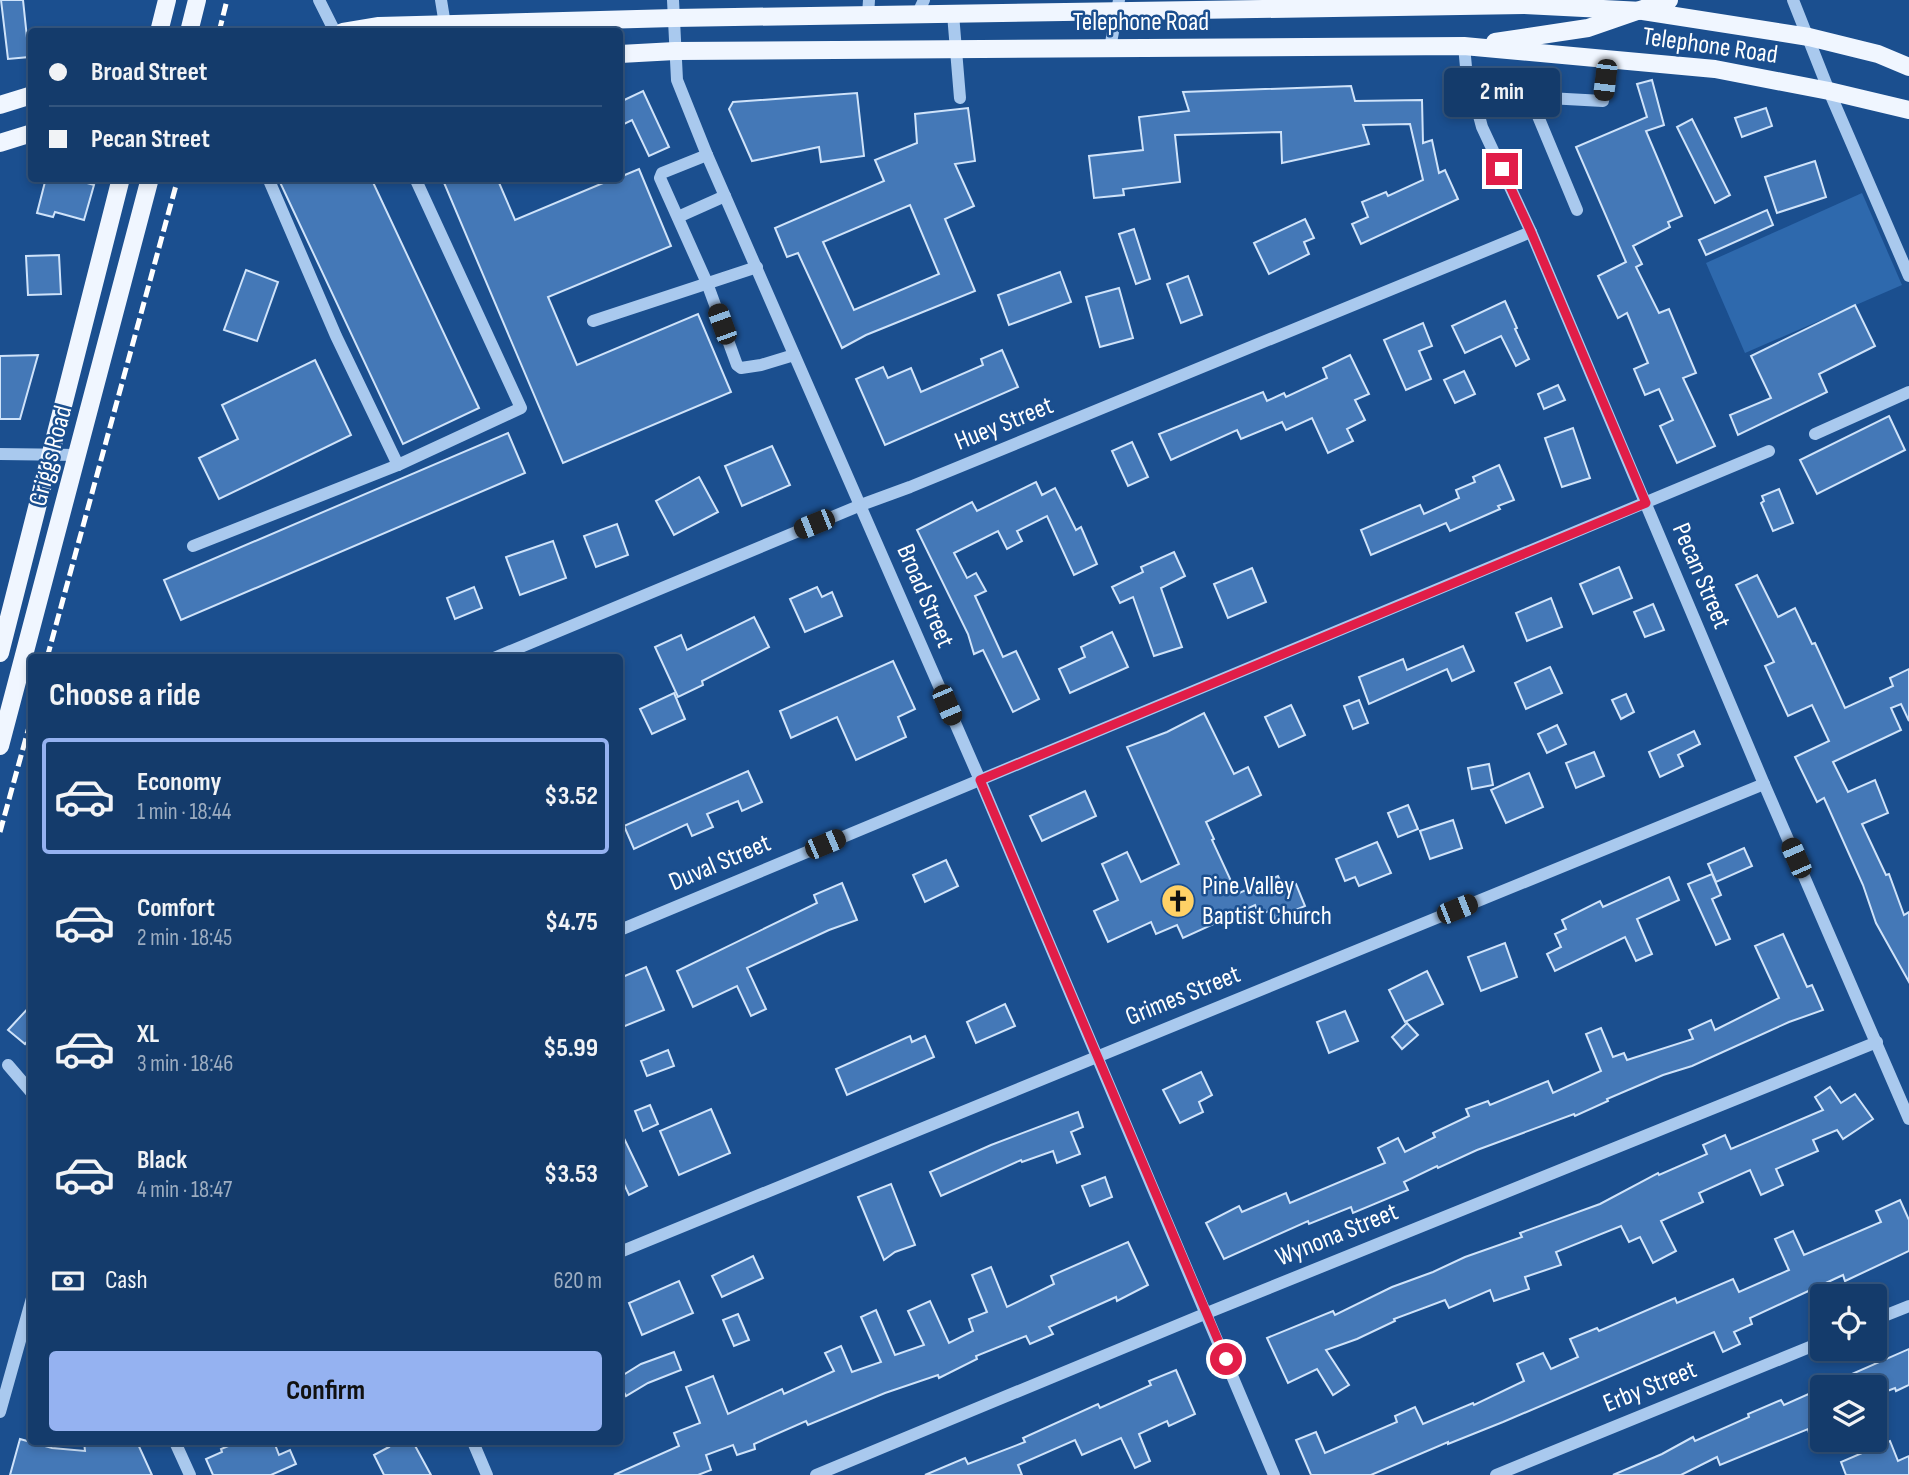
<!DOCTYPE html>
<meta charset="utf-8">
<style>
:root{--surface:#143b6b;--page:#214673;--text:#f1f3f6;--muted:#9dadc1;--line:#33557e;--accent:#95b2f1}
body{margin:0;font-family:"Sofia Sans Condensed",sans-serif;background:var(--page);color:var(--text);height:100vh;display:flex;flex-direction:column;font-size:26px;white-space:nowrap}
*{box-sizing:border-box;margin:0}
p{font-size:23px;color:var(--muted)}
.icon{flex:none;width:38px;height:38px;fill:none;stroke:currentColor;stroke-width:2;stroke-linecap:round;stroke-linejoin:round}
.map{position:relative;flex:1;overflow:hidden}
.side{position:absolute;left:28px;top:654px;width:595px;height:791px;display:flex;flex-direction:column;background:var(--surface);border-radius:7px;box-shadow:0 4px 10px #0003,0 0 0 2px var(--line)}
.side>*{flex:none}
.hud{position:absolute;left:28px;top:28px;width:595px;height:154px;border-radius:7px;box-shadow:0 4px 10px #0003,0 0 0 2px var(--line);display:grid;align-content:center;height:154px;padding:0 21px;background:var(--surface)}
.controls{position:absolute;left:1810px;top:1284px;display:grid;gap:14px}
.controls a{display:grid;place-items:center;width:77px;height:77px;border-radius:7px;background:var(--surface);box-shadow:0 4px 10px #0003,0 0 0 2px var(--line);font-size:35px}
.end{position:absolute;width:32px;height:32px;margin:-16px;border:9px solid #e11d48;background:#fff;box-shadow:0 0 0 4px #fff}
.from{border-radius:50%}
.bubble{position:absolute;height:49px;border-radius:7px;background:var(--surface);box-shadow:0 4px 10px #0003,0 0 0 2px var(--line);font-size:23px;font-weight:700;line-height:49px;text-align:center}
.car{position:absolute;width:21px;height:42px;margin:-21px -10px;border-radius:9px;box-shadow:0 0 5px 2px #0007;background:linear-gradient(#222 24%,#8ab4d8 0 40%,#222 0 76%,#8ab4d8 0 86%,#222 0)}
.hud b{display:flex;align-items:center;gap:24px;height:66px;font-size:26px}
.hud b+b{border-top:2px solid var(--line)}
.hud i{width:18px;height:18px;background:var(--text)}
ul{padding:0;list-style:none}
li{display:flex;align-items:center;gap:21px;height:116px;margin:0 14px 10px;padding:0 7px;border:4px solid transparent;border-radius:7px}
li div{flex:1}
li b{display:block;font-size:26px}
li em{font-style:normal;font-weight:700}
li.current{border-color:var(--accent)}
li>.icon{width:63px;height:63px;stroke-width:1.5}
h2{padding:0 21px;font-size:32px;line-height:84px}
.pay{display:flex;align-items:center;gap:18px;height:77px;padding:0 21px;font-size:26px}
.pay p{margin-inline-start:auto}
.primary-button{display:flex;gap:14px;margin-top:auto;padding:14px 21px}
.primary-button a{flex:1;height:80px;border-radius:7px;background:var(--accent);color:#111;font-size:28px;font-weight:700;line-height:80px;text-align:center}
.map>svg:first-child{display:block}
.green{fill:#2e69ad}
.building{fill:#4478b7;stroke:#cfe3fa;stroke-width:2;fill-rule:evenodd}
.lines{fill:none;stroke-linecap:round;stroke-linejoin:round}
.minor{stroke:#a9c9ee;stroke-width:12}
.major{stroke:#f0f6ff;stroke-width:18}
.rail{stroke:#fff;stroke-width:5;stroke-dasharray:12 5;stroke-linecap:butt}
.route{stroke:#e11d48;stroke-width:9}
.labels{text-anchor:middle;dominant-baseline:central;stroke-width:5;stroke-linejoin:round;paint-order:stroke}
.street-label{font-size:26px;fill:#fff;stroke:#1b4f8f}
.poi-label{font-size:26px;fill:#fff;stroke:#1b4f8f;text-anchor:start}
</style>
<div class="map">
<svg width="1909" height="1475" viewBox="0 0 1909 1475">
<rect width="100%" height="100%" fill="#1b4f8f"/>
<polygon class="green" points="1862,193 1902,285 1745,353 1706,263"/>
<g class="building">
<polygon points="1,0 23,0 29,57 8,59"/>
<polygon points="1652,80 1664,125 1646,131 1682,216 1668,222 1670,227 1633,246 1642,264 1636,267 1659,313 1669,309 1696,373 1683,378 1715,446 1677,463 1660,426 1673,420 1659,389 1645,395 1634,369 1648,363 1627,313 1618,318 1598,276 1626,262 1576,147 1647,117 1637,84"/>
<polygon points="1351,86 1355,101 1422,100 1423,143 1432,140 1439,173 1445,170 1458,199 1361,244 1352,224 1368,217 1362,202 1386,192 1388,196 1423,180 1410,124 1363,125 1369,144 1282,163 1281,132 1175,135 1180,182 1123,189 1124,195 1094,198 1089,156 1143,150 1139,117 1189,111 1183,92"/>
<polygon points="643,91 669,147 649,156 632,120 620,126 620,102"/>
<polygon points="857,93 864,156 821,162 819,147 752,161 729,109 733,102"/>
<path d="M 968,108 L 975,161 L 955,164 L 974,206 L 945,219 L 975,291 L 866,335 L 842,348 L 798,253 L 787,257 L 775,228 L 884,181 L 875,160 L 917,143 L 915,114 ZM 910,205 L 939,274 L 854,310 L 823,242 Z"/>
<polygon points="1766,108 1772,126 1742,137 1735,118"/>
<polygon points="1692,119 1730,195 1715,203 1677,127"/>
<polygon points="1815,161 1826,197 1777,213 1765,177"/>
<polygon points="639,169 671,246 548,297 577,365 698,314 731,392 563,463 442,178 497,178 515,220 615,178 620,178 620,177"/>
<polygon points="46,178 70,178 94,185 84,220 55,212 53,217 37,213"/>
<polygon points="278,178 371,178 479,408 403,444"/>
<polygon points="1767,210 1773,225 1706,255 1699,240"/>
<polygon points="1305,219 1314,238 1304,242 1309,254 1269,274 1254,243"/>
<polygon points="1134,229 1150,279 1136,284 1119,234"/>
<polygon points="59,255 61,294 28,295 26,256"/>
<polygon points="246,270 278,282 257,341 224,330"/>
<polygon points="1060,272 1071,302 1009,325 998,295"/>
<polygon points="1188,276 1202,315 1181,323 1167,284"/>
<polygon points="1119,288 1133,338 1100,347 1086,297"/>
<polygon points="1505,301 1517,328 1515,329 1529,359 1516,366 1501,336 1465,353 1452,326"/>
<polygon points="1855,305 1875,346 1819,374 1827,392 1738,435 1730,415 1771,398 1751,356"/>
<polygon points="1423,323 1432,346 1419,351 1431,379 1406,390 1384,340"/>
<polygon points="1002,350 1018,387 885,445 856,379 883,367 888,378 911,368 921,392 983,365 981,359"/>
<polygon points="38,355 20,419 0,419 0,356"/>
<polygon points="1350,355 1369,394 1355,400 1365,420 1347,429 1353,441 1328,453 1312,418 1286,430 1282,422 1241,439 1237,430 1171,460 1159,434 1263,392 1267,401 1284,393 1286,397 1327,378 1323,368"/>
<polygon points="315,360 351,435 219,499 199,458 238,439 222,405"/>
<polygon points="1464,371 1475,394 1455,403 1444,380"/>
<polygon points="1558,385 1565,400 1544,409 1538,394"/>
<polygon points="1889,416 1905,450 1817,494 1800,460"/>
<polygon points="1573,428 1590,478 1562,487 1545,438"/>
<polygon points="508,433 525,473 181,620 164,580"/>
<polygon points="1132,442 1148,477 1128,486 1112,451"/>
<polygon points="772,446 790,485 742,506 725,466"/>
<polygon points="1499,465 1514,500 1498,506 1500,509 1450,531 1446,523 1371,555 1361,530 1420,505 1424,514 1459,498 1456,490 1475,482 1473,477"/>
<polygon points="699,477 718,512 674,535 656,501"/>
<polygon points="1036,482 1042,495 1055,488 1076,530 1081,527 1097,564 1074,575 1047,516 1017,531 1022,541 1007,549 998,531 954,553 967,578 976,573 986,591 975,596 1003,657 1016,651 1039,699 1013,712 983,650 974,654 968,634 917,530 972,502 977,511"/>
<polygon points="1779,489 1793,523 1773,531 1761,503 1764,501 1762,496"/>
<polygon points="617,524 628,555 596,567 584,536"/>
<polygon points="553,541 566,578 520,595 506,557"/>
<polygon points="1174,552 1185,576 1161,588 1182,647 1154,656 1133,597 1120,603 1112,587 1143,572 1141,567"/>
<polygon points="1619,567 1632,598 1593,614 1580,584"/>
<polygon points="1252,568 1266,602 1228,618 1214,584"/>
<polygon points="1757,575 1778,617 1795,608 1812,644 1815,643 1845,708 1893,686 1890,678 1909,669 1909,721 1901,704 1891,708 1901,730 1833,762 1848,792 1875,780 1888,813 1862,824 1886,875 1889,874 1904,915 1909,912 1909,982 1876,923 1863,885 1824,798 1817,802 1795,757 1829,741 1812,705 1788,716 1765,666 1774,662 1736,585"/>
<polygon points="474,587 482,608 455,619 447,598"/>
<polygon points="817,587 822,597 832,592 842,616 805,632 790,599"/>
<polygon points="1551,598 1562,627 1527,641 1516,613"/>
<polygon points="1653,604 1664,630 1645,637 1634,612"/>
<polygon points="754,617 769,647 702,681 703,685 678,697 655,647 681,635 687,650"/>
<polygon points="1112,632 1128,667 1070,693 1059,669 1085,657 1081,647"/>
<polygon points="1463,646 1474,671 1452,681 1447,669 1369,704 1359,677 1403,659 1407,670"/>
<polygon points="893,661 915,709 898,717 906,737 856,760 837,717 791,738 780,711"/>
<polygon points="1550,667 1562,693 1526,709 1515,683"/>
<polygon points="674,693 685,719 652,734 640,709"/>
<polygon points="1626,694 1634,712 1621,719 1612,700"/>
<polygon points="1359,700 1368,723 1353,729 1344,706"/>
<polygon points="1291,705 1305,735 1279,747 1265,717"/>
<polygon points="1204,713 1234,774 1248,767 1261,795 1206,822 1214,839 1212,840 1237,894 1278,876 1284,889 1296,884 1305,906 1275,919 1272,910 1259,915 1255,905 1183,938 1177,925 1156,934 1151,922 1108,942 1094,911 1118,900 1102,864 1127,852 1141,882 1179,864 1127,747 1167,732"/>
<polygon points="1557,725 1566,744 1547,753 1538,734"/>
<polygon points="1694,731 1700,744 1678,755 1683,766 1660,777 1649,752"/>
<polygon points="1594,752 1604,776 1576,788 1566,763"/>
<polygon points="1489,764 1493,785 1472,789 1468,768"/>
<polygon points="748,771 762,802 742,811 738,801 707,814 713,827 692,836 687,824 634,849 624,826"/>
<polygon points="1529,773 1543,807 1506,823 1491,790"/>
<polygon points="1085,791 1096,816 1042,841 1030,816"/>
<polygon points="1408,805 1418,829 1398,837 1388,813"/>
<polygon points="1453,820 1462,848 1430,859 1420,831"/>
<polygon points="1377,842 1391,873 1359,886 1355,877 1345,881 1336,859"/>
<polygon points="1744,848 1752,866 1716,882 1708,864"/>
<polygon points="946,860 958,886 925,902 913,875"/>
<polygon points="1712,874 1721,895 1712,899 1730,939 1716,945 1688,884"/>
<polygon points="1669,877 1679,900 1637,919 1652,954 1636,961 1625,937 1555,971 1547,954 1561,947 1555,934 1566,929 1562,920 1600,901 1603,907"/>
<polygon points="842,883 857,920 829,930 747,968 766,1009 751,1016 737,986 693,1007 677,971 817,903 814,895"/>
<polygon points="1783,934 1807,987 1812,985 1823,1010 1789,1022 1692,1066 1663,1075 1607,1099 1608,1101 1575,1116 1574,1114 1477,1150 1438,1168 1437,1166 1404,1182 1408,1190 1353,1213 1351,1207 1309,1224 1308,1221 1224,1259 1206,1223 1239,1206 1242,1212 1286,1193 1290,1203 1385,1163 1378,1148 1398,1138 1405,1152 1435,1137 1433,1133 1469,1116 1466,1109 1488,1101 1490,1105 1548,1081 1553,1093 1601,1071 1586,1034 1601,1028 1613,1057 1624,1053 1627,1060 1693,1039 1689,1030 1711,1020 1715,1030 1779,998 1755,946"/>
<polygon points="1505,943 1517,977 1481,991 1468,957"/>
<polygon points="646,967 664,1010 620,1028 620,978"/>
<polygon points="1427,971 1443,1004 1405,1022 1389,990"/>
<polygon points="32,1004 32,1036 25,1044 8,1030"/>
<polygon points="1005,1004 1015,1026 976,1043 967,1022"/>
<polygon points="1345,1011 1358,1041 1329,1053 1317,1022"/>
<polygon points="1407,1023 1418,1035 1402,1049 1392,1037"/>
<polygon points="910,1036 912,1042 925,1036 934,1057 847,1095 836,1069"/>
<polygon points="668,1050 674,1066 647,1076 641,1061"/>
<polygon points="1201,1072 1212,1095 1199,1102 1203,1112 1180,1123 1163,1090"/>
<polygon points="1830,1087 1841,1103 1855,1094 1873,1119 1843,1139 1837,1130 1813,1140 1818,1151 1776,1169 1783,1185 1761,1195 1750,1170 1699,1193 1703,1202 1661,1221 1676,1251 1653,1263 1640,1237 1629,1242 1621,1226 1556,1252 1561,1265 1525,1277 1529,1289 1494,1301 1490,1290 1449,1308 1445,1300 1394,1319 1395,1321 1357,1339 1326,1350 1349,1385 1333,1395 1317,1369 1288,1383 1267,1338 1333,1311 1335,1315 1392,1287 1433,1272 1465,1257 1522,1237 1520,1233 1600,1204 1658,1173 1659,1175 1707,1154 1703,1145 1725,1135 1731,1149 1823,1110 1815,1097"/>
<polygon points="650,1105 658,1124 643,1131 635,1111"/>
<polygon points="711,1109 730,1153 679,1175 660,1131"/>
<polygon points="1078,1112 1083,1127 1071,1132 1080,1154 1057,1163 1053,1151 1022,1162 1021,1160 941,1196 930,1172 991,1145"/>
<polygon points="620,1130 647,1186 629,1195 624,1184 620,1186"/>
<polygon points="1105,1177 1112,1197 1090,1206 1082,1186"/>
<polygon points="891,1184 915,1245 895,1252 884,1260 858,1197"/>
<polygon points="1900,1200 1909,1220 1909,1251 1845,1281 1843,1275 1750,1318 1752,1324 1734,1332 1740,1344 1723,1352 1714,1332 1503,1422 1448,1444 1448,1442 1371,1475 1311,1475 1296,1440 1316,1432 1325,1453 1397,1422 1395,1416 1415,1407 1423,1424 1473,1403 1474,1405 1524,1381 1517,1364 1543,1353 1551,1369 1578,1357 1570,1339 1597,1328 1599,1331 1675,1298 1677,1303 1733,1279 1739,1292 1789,1270 1775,1239 1793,1231 1804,1255 1881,1222 1876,1211"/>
<polygon points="1128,1242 1148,1285 1117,1301 1116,1297 1049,1327 1053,1334 1030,1344 1026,1336 976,1356 977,1359 939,1378 938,1375 885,1393 808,1425 806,1421 754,1444 755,1449 737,1455 733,1445 706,1455 711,1470 698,1475 614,1475 679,1446 674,1433 700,1423 686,1387 713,1376 728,1414 782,1389 784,1394 834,1371 825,1353 841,1346 852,1372 881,1362 861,1317 876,1310 895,1355 924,1345 908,1311 930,1301 949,1343 973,1331 969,1319 987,1312 972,1275 991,1267 1007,1307 1054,1284 1051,1276"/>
<polygon points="753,1256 763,1278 722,1297 712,1276"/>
<polygon points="679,1281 693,1313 642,1335 629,1303"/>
<polygon points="738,1314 749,1340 734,1346 723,1320"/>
<polygon points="1909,1349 1909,1385 1896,1391 1895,1388 1874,1396 1874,1388 1820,1388"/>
<polygon points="674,1352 681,1370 648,1383 626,1396 620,1385 620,1377 641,1364"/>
<polygon points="1176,1370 1195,1414 1169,1426 1167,1421 1139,1434 1150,1461 1135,1468 1121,1438 1082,1455 1075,1440 1018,1465 1022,1475 925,1475 965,1458 968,1464 1025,1442 1023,1438 1098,1404 1100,1408 1151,1385 1149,1381"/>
<polygon points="1822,1388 1822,1427 1809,1433 1808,1429 1720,1465 1717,1457 1681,1475 1613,1475 1662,1454 1693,1437 1695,1441 1749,1417 1748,1414 1781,1400 1784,1405"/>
<polygon points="20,1439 52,1448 85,1451 84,1442 137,1442 152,1475 10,1475"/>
<polygon points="1890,1441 1898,1461 1909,1456 1909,1475 1846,1475 1841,1462"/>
<polygon points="238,1442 274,1442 279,1455 290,1450 296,1464 271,1475 213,1475 206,1459 222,1452 221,1449"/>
<polygon points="386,1442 413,1442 431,1475 384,1475 374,1455 389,1447"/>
</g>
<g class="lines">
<g class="minor">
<polyline points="319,0 335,32"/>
<polyline points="441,0 446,31"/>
<polyline points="673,0 677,80 707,155 980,780 1274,1475"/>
<polyline points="1793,0 1829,91 1909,276"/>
<polyline points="953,14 960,98"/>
<polyline points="868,15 869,0"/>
<polyline points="917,15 924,0"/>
<polyline points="1464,46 1466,67 1482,127 1531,232 1764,784 1909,1119"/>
<polyline points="1110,48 1119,0"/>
<polyline points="1530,97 1577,210"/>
<polyline points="1477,106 1530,97 1603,101 1608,59"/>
<polyline points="707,155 662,173 660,178 707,283 737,365 741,368 761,365 794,355"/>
<polyline points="268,178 336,336 398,465"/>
<polyline points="678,217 725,196"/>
<polyline points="593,321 757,267"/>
<polyline points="1815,434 1909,392"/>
<polyline points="0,454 78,455"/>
<polyline points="193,546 398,465 521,408 415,178"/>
<polyline points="494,658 861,505 910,487 1531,232"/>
<polyline points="620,930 1769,451"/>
<polyline points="8,1065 32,1093"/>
<polyline points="620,1252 1764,784"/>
<polyline points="1874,1320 1909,1306"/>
<polyline points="0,1412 32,1298"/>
<polyline points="175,1442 190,1475"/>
<polyline points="473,1442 487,1475"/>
<polyline points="816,1475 1207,1313 1877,1042"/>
<polyline points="1496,1475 1822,1342"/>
</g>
<g class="major">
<polyline points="159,32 167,0"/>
<polyline points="189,32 197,0"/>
<polyline points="343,32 379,26 674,18 1524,5 1643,11 1809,37 1878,54 1909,67"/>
<polyline points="1495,42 1588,28 1669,0"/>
<polyline points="620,54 675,51 1464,46 1715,69 1829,91 1909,110"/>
<polyline points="0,105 32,95"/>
<polyline points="0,143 32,133"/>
<polyline points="0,653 121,178"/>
<polyline points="0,746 150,178"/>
</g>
<g class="rail">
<polyline points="219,32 227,0"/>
<polyline points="47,658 178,178"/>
<polyline points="0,832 32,716"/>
</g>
</g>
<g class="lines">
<polyline class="route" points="1226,1359 980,780 1646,503 1531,232 1502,169"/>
</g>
<defs>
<g id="church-disc" transform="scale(1.75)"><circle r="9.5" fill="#ffd166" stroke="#1b4f8f"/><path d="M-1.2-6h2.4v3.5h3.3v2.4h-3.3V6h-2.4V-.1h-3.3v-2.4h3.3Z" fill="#111"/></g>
</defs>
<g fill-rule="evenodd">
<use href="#church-disc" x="1178" y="901"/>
</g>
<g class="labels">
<g class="street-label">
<text x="1141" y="22">Telephone Road</text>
<text transform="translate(1710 46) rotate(8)">Telephone Road</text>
<text transform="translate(1004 424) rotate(-22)">Huey Street</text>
<text transform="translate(51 456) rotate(-75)">Griggs Road</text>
<text transform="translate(1701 576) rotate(67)">Pecan Street</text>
<text transform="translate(925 596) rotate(67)">Broad Street</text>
<text transform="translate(720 863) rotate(-23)">Duval Street</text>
<text transform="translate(1183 996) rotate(-22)">Grimes Street</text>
<text transform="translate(1337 1235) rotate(-22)">Wynona Street</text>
<text transform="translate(1650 1387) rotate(-22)">Erby Street</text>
</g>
<g class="poi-label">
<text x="1202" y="886">Pine Valley<tspan x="1202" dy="30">Baptist Church</tspan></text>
</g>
</g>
</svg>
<div class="controls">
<a><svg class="icon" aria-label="locate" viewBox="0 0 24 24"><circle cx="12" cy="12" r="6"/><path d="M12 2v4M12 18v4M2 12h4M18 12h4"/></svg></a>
<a><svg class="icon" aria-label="layers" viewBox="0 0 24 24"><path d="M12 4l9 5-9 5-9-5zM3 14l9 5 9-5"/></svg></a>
</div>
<i class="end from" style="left:1226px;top:1359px"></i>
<i class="end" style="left:1502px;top:169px"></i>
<div class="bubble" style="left:1444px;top:68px;width:116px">2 min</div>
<i class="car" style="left:1605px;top:80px;rotate:187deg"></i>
<i class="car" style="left:722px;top:324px;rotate:340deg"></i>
<i class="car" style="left:814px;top:524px;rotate:248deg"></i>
<i class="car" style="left:947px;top:705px;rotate:157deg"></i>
<i class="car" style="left:825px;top:844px;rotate:67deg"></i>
<i class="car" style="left:1796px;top:858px;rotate:336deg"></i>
<i class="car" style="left:1457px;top:909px;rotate:68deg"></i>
<div class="hud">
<b><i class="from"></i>Broad Street</b>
<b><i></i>Pecan Street</b>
</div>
<section class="side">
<h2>Choose a ride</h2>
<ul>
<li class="current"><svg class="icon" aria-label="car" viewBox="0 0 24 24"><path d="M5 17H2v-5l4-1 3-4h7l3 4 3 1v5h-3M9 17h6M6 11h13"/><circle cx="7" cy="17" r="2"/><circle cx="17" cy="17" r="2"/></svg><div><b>Economy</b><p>1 min · 18:44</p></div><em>$3.52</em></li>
<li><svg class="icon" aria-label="car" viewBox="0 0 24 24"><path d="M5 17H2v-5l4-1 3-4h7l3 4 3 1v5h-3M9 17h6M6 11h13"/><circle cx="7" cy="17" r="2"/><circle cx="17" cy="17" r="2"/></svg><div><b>Comfort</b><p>2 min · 18:45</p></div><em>$4.75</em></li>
<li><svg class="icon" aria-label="car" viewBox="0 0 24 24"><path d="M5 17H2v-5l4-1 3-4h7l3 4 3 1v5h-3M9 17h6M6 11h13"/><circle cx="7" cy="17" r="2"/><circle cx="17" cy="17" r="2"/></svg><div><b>XL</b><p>3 min · 18:46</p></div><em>$5.99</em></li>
<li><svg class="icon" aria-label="car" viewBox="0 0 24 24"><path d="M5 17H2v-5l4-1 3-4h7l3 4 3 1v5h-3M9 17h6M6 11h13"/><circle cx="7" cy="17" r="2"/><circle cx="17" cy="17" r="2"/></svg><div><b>Black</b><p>4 min · 18:47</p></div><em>$3.53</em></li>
</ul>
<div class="pay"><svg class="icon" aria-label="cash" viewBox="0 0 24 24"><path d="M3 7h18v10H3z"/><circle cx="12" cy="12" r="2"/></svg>Cash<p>620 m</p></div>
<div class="primary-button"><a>Confirm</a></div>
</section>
</div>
